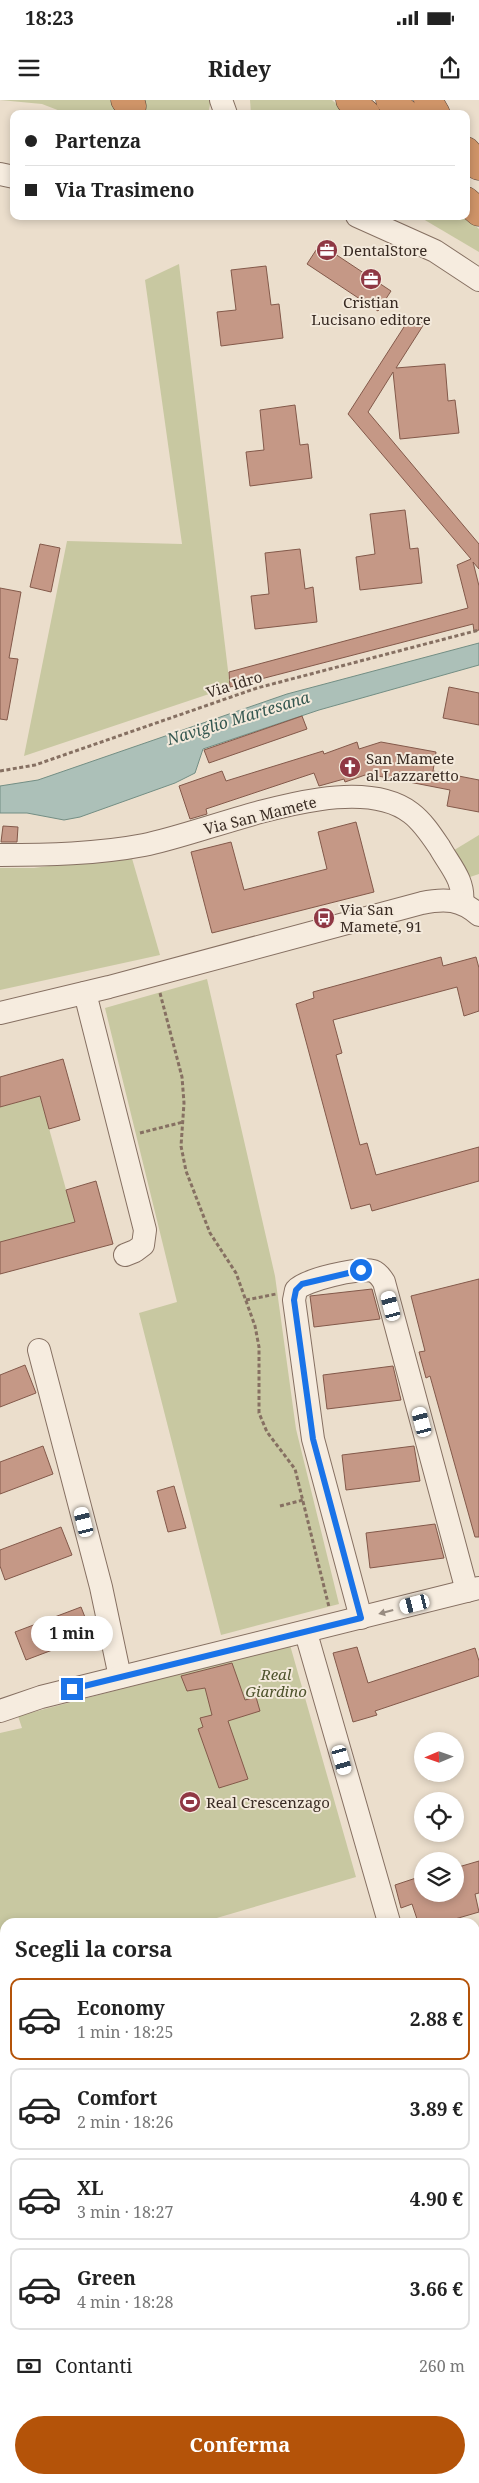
<!DOCTYPE html>
<html lang="it">
<meta charset="utf-8">
<style>
:root{--surface:#fff;--page:#f6f6f6;--text:#222;--muted:#767676;--line:#e0e0e0;--accent:#b45309}
body{margin:0;font-family:"Noto Serif",serif;background:var(--page);color:var(--text);height:100vh;display:flex;flex-direction:column;font-size:19px;white-space:nowrap}
*{box-sizing:border-box;margin:0}
p{font-size:16px;color:var(--muted)}
.icon{flex:none;width:28px;height:28px;fill:none;stroke:currentColor;stroke-width:2;stroke-linecap:round;stroke-linejoin:round}
.map{position:relative;flex:1;overflow:hidden}
.side{position:absolute;left:0px;top:1818px;width:480px;height:566px;display:flex;flex-direction:column;background:var(--surface);border-radius:15px 15px 0 0;box-shadow:0 2px 8px #0003}
.side>*{flex:none}
.guide{position:absolute;left:10px;top:10px;width:460px;height:110px;border-radius:10px;box-shadow:0 2px 8px #0003;display:grid;align-content:center;height:110px;padding:0 15px;background:var(--surface)}
.needle{width:32px;rotate:268deg}
.fabs{position:absolute;left:414px;top:1632px;display:grid;gap:10px}
.fabs a{display:grid;place-items:center;width:50px;height:50px;border-radius:50%;background:var(--surface);box-shadow:0 2px 8px #0003;font-size:25px}
.end{position:absolute;width:22px;height:22px;margin:-11px;border:6px solid #1a73e8;background:#fff;box-shadow:0 0 0 2px #fff}
.from{border-radius:50%}
.bubble{position:absolute;height:35px;border-radius:18px;background:var(--surface);box-shadow:0 2px 8px #0003;font-size:16px;font-weight:700;line-height:35px;text-align:center}
.car{position:absolute;width:15px;height:30px;margin:-15px -8px;border-radius:6px;box-shadow:0 0 4px 1px #0007;background:linear-gradient(#fff 24%,#345 0 40%,#fff 0 76%,#345 0 86%,#fff 0)}
.guide b{display:flex;align-items:center;gap:18px;height:48px;font-size:19px}
.guide b+b{border-top:1px solid var(--line)}
.guide i{width:12px;height:12px;background:var(--text)}
ul{padding:0;list-style:none}
li{display:flex;align-items:center;gap:15px;height:82px;margin:0 10px 8px;padding:0 5px;border:2px solid var(--line);border-radius:10px}
li div{flex:1}
li b{display:block;font-size:19px}
li em{font-style:normal;font-weight:700}
li.active{border-color:var(--accent)}
li>.icon{width:45px;height:45px;stroke-width:1.5}
h2{padding:0 15px;font-size:22px;line-height:60px}
.pay{display:flex;align-items:center;gap:12px;height:55px;padding:0 15px;font-size:19px}
.pay p{margin-inline-start:auto}
.action{display:flex;gap:10px;margin-top:auto;padding:10px 15px}
.action a{flex:1;height:58px;border-radius:30px;background:var(--accent);color:#fff;font-size:20px;font-weight:700;line-height:58px;text-align:center}
.status{display:flex;justify-content:space-between;align-items:center;height:35px;padding:0 25px;background:var(--surface);direction:ltr}
.status svg{height:14px;fill:currentColor}
header{display:flex;justify-content:space-between;align-items:center;height:65px;padding:0 15px;background:var(--surface);font-size:22px;font-weight:700}
.map>svg:first-child{display:block}
.green{fill:#c8c8a1}
.water{fill:#acc0b8;stroke:#738e84}
.building{fill:#c59886;stroke:#83594a}
.lines{fill:none;stroke-linecap:round;stroke-linejoin:round}
.minor-casing{stroke:#867062;stroke-width:24}
.highway-casing{stroke:#554035;stroke-width:29}
.path{stroke:#867062;stroke-width:3;stroke-dasharray:4 2.5;stroke-linecap:butt}
.minor{stroke:#f6ecdf;stroke-width:22}
.highway{stroke:#cf9468;stroke-width:28}
.tram{stroke:#392b23;stroke-width:1}
.oneway{fill:#988c81}
.route{stroke:#1a73e8;stroke-width:6}
.labels{text-anchor:middle;dominant-baseline:central;stroke-width:4;stroke-linejoin:round;paint-order:stroke}
.poi-label{font-size:15px;fill:#392b23;stroke:#f3e9db;text-anchor:start}
.street-label{font-size:15px;fill:#392b23;stroke:#f3e9db}
.park-label{font-size:15px;font-style:italic;fill:#4e532c;stroke:#f3e9db}
.water-label{font-size:16px;font-style:italic;fill:#345750;stroke:#f3e9db}
</style>
<div class="status"><b>18:23</b><svg viewBox="0 0 49 12"><path d="M0 12V9h3v3zM5 12V6h3v6zM10 12V3h3v9zM15 12V0h3v12zM26 1h20v11H26zM47 4h2v5h-2z"/></svg></div>
<header><svg class="icon" aria-label="menu" viewBox="0 0 24 24"><path d="M4 6h16M4 12h16M4 18h16"/></svg>Ridey<svg class="icon" aria-label="share" viewBox="0 0 24 24"><path d="M12 15V3M7 8l5-5 5 5M5 13v7h14v-7"/></svg></header>
<div class="map">
<svg width="479" height="2383" viewBox="0 0 479 2383">
<rect width="100%" height="100%" fill="#ebdecc"/>
<g class="green">
<polygon points="0,0 110,0 119,14 68,14 42,4"/>
<polygon points="142,0 211,0 208,14 144,14"/>
<polygon points="250,0 332,0 348,14 251,14"/>
<polygon points="418,116 464,116 479,129 479,152"/>
<polygon points="179,164 230,587 24,656 67,441 182,444 145,180"/>
<polygon points="479,735 479,774 467,778 451,752"/>
<polygon points="131,755 160,855 0,890 0,768 34,768"/>
<polygon points="207,879 275,1176 296,1329 339,1504 221,1535 139,1213 177,1202 105,908"/>
<polygon points="40,996 75,1122 0,1142 0,1007"/>
<polygon points="290,1545 356,1777 203,1822 5,1822 5,2058 0,2042 0,1633 22,1628 18,1616"/>
<polygon points="127,2379 249,2379 250,2383 128,2383"/>
</g>
<polygon class="water" points="479,543 479,565 319,610 203,649 195,673 175,683 80,717 64,720 27,713 0,713 0,686 38,680 287,594"/>
<g class="building">
<polygon points="320,144 391,191 378,211 307,164"/>
<polygon points="266,166 271,205 279,204 283,238 221,246 217,212 236,210 231,170"/>
<polygon points="411,216 424,224 396,268 445,264 448,301 455,300 459,333 400,339 393,272 368,312 479,444 479,469 473,462 479,486 479,530 474,531 473,524 230,587 229,572 468,508 457,465 471,459 348,314"/>
<polygon points="295,305 300,345 308,344 312,378 250,386 246,352 264,350 260,310"/>
<polygon points="405,410 410,449 418,448 422,483 360,490 356,457 375,454 370,414"/>
<polygon points="40,444 60,448 51,492 30,487"/>
<polygon points="300,449 305,489 313,487 317,522 255,529 251,496 269,494 265,453"/>
<polygon points="0,488 21,492 9,558 18,559 7,620 0,619"/>
<polygon points="449,587 479,593 479,625 443,618"/>
<polygon points="302,616 307,629 209,663 204,650"/>
<polygon points="357,642 359,649 381,642 436,652 433,671 479,680 479,712 447,706 450,690 368,674 345,682 344,679 319,686 314,673 206,709 207,714 190,719 179,686 222,671 226,681 323,651 324,654"/>
<polygon points="356,722 374,792 212,833 191,752 231,742 244,790 327,769 318,732"/>
<polygon points="3,726 18,727 17,742 1,742"/>
<polygon points="441,857 443,866 476,857 479,868 479,911 464,916 457,887 333,920 342,953 336,955 360,1045 367,1043 376,1075 479,1047 479,1081 372,1111 370,1104 351,1109 296,904 314,898 313,892"/>
<polygon points="63,959 80,1020 49,1029 40,996 0,1007 0,977"/>
<polygon points="96,1081 113,1144 0,1174 0,1142 75,1122 66,1090"/>
<polygon points="479,1179 479,1437 475,1437 430,1276 426,1278 419,1252 425,1251 411,1196"/>
<polygon points="372,1189 380,1219 314,1227 310,1196"/>
<polygon points="25,1265 36,1293 0,1307 0,1275"/>
<polygon points="393,1266 401,1300 327,1309 323,1275"/>
<polygon points="43,1346 53,1374 0,1394 0,1362"/>
<polygon points="414,1346 420,1381 346,1390 342,1355"/>
<polygon points="174,1386 186,1428 168,1432 157,1391"/>
<polygon points="435,1424 444,1458 370,1468 366,1433"/>
<polygon points="61,1427 72,1455 5,1480 0,1466 0,1450"/>
<polygon points="81,1507 92,1535 26,1560 15,1532"/>
<polygon points="357,1547 368,1583 475,1548 479,1561 479,1576 375,1611 377,1615 353,1622 333,1553"/>
<polygon points="232,1563 245,1600 256,1597 260,1611 228,1621 248,1679 219,1688 198,1629 203,1627 200,1618 212,1615 205,1588 187,1591 181,1576"/>
<polygon points="479,1761 479,1793 475,1794 479,1812 455,1819 453,1822 418,1822 412,1804 401,1808 395,1785 422,1776 422,1794 455,1794 455,1768"/>
</g>
<g class="lines">
<g class="minor-casing">
<g id="minor">
<polyline points="221,0 226,14"/>
<polyline points="0,74 14,77"/>
<polyline points="357,116 435,151 479,180"/>
<path d="M 0,755 C 47,755 97,754 144,745 C 212,732 351,667 411,713 C 423,722 432,736 440,748 C 450,766 465,781 462,803"/>
<polyline points="85,893 145,1130 143,1145 135,1151 125,1155"/>
<path d="M 0,913 L 109,887 L 422,803 C 445,798 461,799 479,815"/>
<polyline points="39,1250 101,1487 120,1577"/>
<path d="M 361,1518 L 313,1339 L 294,1200 L 296,1190 C 304,1180 359,1167 373,1171 C 378,1173 381,1177 384,1182 L 467,1491"/>
<polyline points="306,1533 389,1822"/>
<polyline points="0,1611 41,1597 479,1488"/>
<polyline points="475,2126 479,2139"/>
<polyline points="475,2170 479,2169"/>
<polyline points="0,2330 5,2328"/>
<polyline points="107,2379 108,2383"/>
<polyline points="350,2379 351,2383"/>
<polyline points="19,2383 27,2379"/>
</g>
</g>
<g class="highway-casing">
<g id="highway">
<polyline points="125,0 132,6"/>
<polyline points="350,0 366,14"/>
<polyline points="390,0 406,14"/>
<polyline points="428,0 436,14"/>
<polyline points="466,51 479,66"/>
<polyline points="466,101 479,112"/>
</g>
</g>
<g class="path">
<polyline points="0,671 35,665 257,588 479,530"/>
<polyline points="160,893 182,977 184,1003 181,1046 186,1071 210,1133 236,1173 255,1226 259,1247 259,1313 267,1332 295,1369 329,1507"/>
<polyline points="140,1033 183,1022"/>
<polyline points="246,1200 276,1194"/>
<polyline points="280,1406 303,1400"/>
</g>
<use href="#minor" class="minor"/>
<use href="#highway" class="highway"/>
<g class="tram">
<polyline points="0,2354 5,2351"/>
<polyline points="0,2364 5,2362"/>
</g>
</g>
<defs><path id="oneway-solid" d="M-6-.8H1V-3.2L6.5 0L1 3.2V.8H-6Z" transform="scale(1.25)"/></defs>
<use class="oneway" href="#oneway-solid" transform="translate(386 1512) rotate(165)"/>
<g class="lines">
<polyline class="route" points="72,1589 361,1518 313,1339 294,1200 296,1190 302,1184 361,1170"/>
</g>
<defs>
<g id="office-disc" transform="scale(1.125)"><circle r="9.5" fill="#8f3844" stroke="#f3e9db"/><path d="M-6-3h4V-5.5h4V-3h4V5H-6ZM-1-4.5V-3h2v-1.5ZM-6 0V1H6V0Z" fill="#fff"/></g>
<g id="church-disc" transform="scale(1.125)"><circle r="9.5" fill="#8f3844" stroke="#f3e9db"/><path d="M-1.2-6h2.4v3.5h3.3v2.4h-3.3V6h-2.4V-.1h-3.3v-2.4h3.3Z" fill="#fff"/></g>
<g id="bus-disc" transform="scale(1.125)"><circle r="9.5" fill="#8f3844" stroke="#f3e9db"/><path d="M-5-6H5V4H4V6H2V4H-2V6H-4V4H-5ZM-3.5-4V0h7V-4ZM-3.5 1.2v1.5H-2V1.2ZM2 1.2v1.5H3.5V1.2Z" fill="#fff"/></g>
<g id="stadium-disc" transform="scale(1.125)"><circle r="9.5" fill="#8f3844" stroke="#f3e9db"/><path d="M0-5a6.5 5 0 1 0 0 10a6.5 5 0 1 0 0-10ZM-3.5-1.8h7v3.6h-7Z" fill="#fff"/></g>
</defs>
<g fill-rule="evenodd">
<use href="#office-disc" x="327" y="150"/>
<use href="#office-disc" x="371" y="179"/>
<use href="#church-disc" x="350" y="667"/>
<use href="#bus-disc" x="324" y="818"/>
<use href="#stadium-disc" x="190" y="1702"/>
</g>
<g class="labels">
<g class="poi-label">
<text x="343" y="150">DentalStore</text>
<text x="371" y="202" text-anchor="middle">Cristian<tspan x="371" dy="17">Lucisano editore</tspan></text>
<text x="366" y="658">San Mamete<tspan x="366" dy="17">al Lazzaretto</tspan></text>
<text x="340" y="809">Via San<tspan x="340" dy="17">Mamete, 91</tspan></text>
<text x="206" y="1702">Real Crescenzago</text>
</g>
<g class="street-label">
<text transform="translate(234 584) rotate(-17)">Via Idro</text>
<text transform="translate(260 715) rotate(-14)">Via San Mamete</text>
</g>
<g class="park-label">
<text x="276" y="1574">Real<tspan x="276" dy="17">Giardino</tspan></text>
</g>
<g class="water-label">
<text transform="translate(238 618) rotate(-17)">Naviglio Martesana</text>
</g>
</g>
</svg>
<div class="fabs">
<a><svg class="needle" viewBox="-14 -14 28 28"><path d="M0-13l5 13h-10z" fill="#e53935"/><path d="M0 13l5-13h-10z" fill="#767676"/></svg></a>
<a><svg class="icon" aria-label="locate" viewBox="0 0 24 24"><circle cx="12" cy="12" r="6"/><path d="M12 2v4M12 18v4M2 12h4M18 12h4"/></svg></a>
<a><svg class="icon" aria-label="layers" viewBox="0 0 24 24"><path d="M12 4l9 5-9 5-9-5zM3 14l9 5 9-5"/></svg></a>
</div>
<i class="end from" style="left:361px;top:1170px"></i>
<i class="end" style="left:72px;top:1589px"></i>
<div class="bubble" style="left:31px;top:1516px;width:82px">1 min</div>
<i class="car" style="left:391px;top:1206px;rotate:345deg"></i>
<i class="car" style="left:422px;top:1322px;rotate:345deg"></i>
<i class="car" style="left:84px;top:1422px;rotate:346deg"></i>
<i class="car" style="left:415px;top:1504px;rotate:256deg"></i>
<i class="car" style="left:342px;top:1660px;rotate:164deg"></i>
<div class="guide">
<b><i class="from"></i>Partenza</b>
<b><i></i>Via Trasimeno</b>
</div>
<section class="side">
<h2>Scegli la corsa</h2>
<ul>
<li class="active"><svg class="icon" aria-label="car" viewBox="0 0 24 24"><path d="M5 17H2v-5l4-1 3-4h7l3 4 3 1v5h-3M9 17h6M6 11h13"/><circle cx="7" cy="17" r="2"/><circle cx="17" cy="17" r="2"/></svg><div><b>Economy</b><p>1 min · 18:25</p></div><em>2.88 €</em></li>
<li><svg class="icon" aria-label="car" viewBox="0 0 24 24"><path d="M5 17H2v-5l4-1 3-4h7l3 4 3 1v5h-3M9 17h6M6 11h13"/><circle cx="7" cy="17" r="2"/><circle cx="17" cy="17" r="2"/></svg><div><b>Comfort</b><p>2 min · 18:26</p></div><em>3.89 €</em></li>
<li><svg class="icon" aria-label="car" viewBox="0 0 24 24"><path d="M5 17H2v-5l4-1 3-4h7l3 4 3 1v5h-3M9 17h6M6 11h13"/><circle cx="7" cy="17" r="2"/><circle cx="17" cy="17" r="2"/></svg><div><b>XL</b><p>3 min · 18:27</p></div><em>4.90 €</em></li>
<li><svg class="icon" aria-label="car" viewBox="0 0 24 24"><path d="M5 17H2v-5l4-1 3-4h7l3 4 3 1v5h-3M9 17h6M6 11h13"/><circle cx="7" cy="17" r="2"/><circle cx="17" cy="17" r="2"/></svg><div><b>Green</b><p>4 min · 18:28</p></div><em>3.66 €</em></li>
</ul>
<div class="pay"><svg class="icon" aria-label="cash" viewBox="0 0 24 24"><path d="M3 7h18v10H3z"/><circle cx="12" cy="12" r="2"/></svg>Contanti<p>260 m</p></div>
<div class="action"><a>Conferma</a></div>
</section>
</div>
